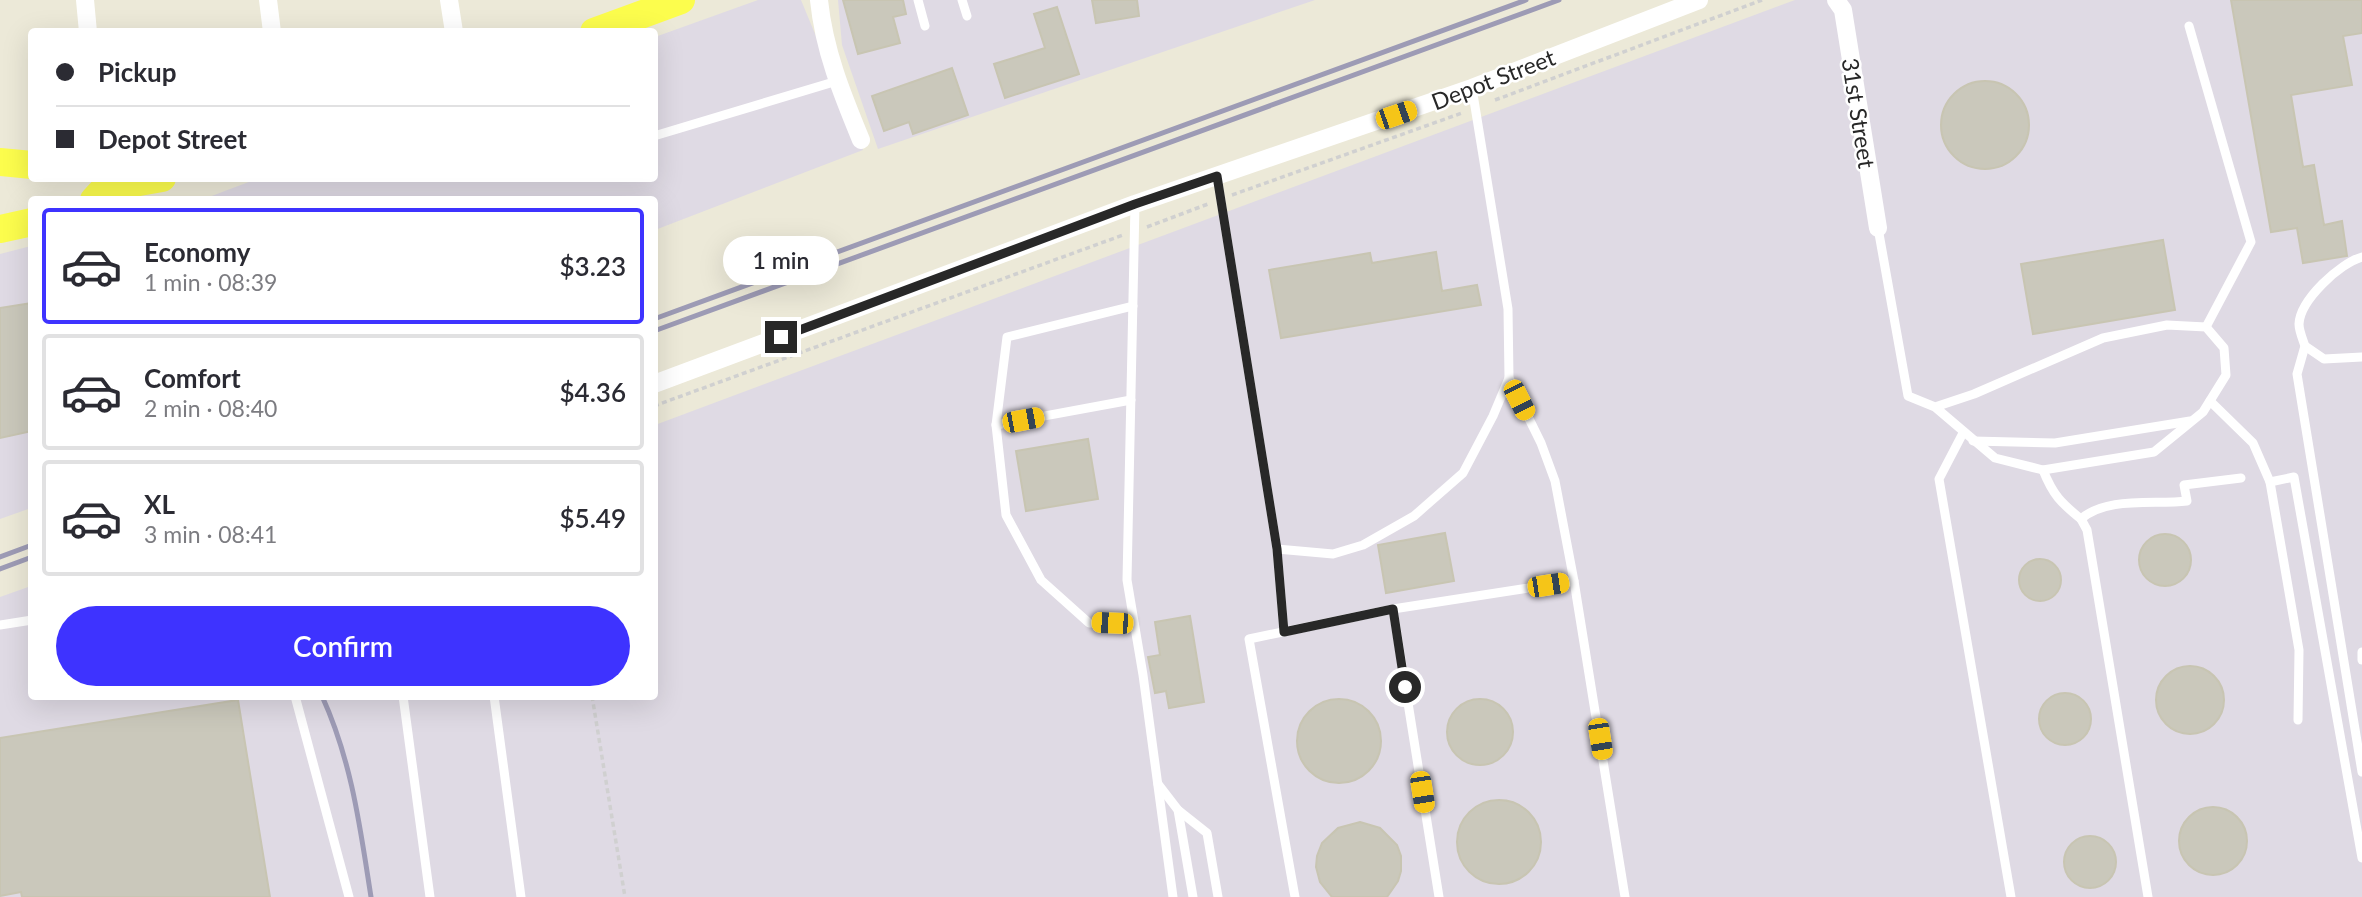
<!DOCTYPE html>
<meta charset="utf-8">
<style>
:root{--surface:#fff;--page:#f7f7f7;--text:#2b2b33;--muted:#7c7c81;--line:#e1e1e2;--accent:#3e33ff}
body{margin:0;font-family:Lato,sans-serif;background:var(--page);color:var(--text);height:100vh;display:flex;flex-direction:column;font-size:26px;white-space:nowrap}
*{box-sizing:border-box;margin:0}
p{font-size:23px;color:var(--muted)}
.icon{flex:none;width:38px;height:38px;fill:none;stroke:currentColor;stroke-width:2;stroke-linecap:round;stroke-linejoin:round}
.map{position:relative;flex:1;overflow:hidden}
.drawer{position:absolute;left:28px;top:196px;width:630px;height:504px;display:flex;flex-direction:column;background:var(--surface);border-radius:7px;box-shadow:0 7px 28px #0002}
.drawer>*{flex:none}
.top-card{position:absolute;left:28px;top:28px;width:630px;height:154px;border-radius:7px;box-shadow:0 7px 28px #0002;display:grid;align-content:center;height:154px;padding:0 28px;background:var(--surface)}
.end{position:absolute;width:32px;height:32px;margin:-16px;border:9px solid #282828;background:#fff;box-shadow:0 0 0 4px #fff}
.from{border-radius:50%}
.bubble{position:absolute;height:49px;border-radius:24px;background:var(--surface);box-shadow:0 7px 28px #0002;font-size:23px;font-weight:600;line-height:49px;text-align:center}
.car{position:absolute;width:21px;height:42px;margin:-21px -10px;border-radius:9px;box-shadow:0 0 5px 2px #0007;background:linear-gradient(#f5c518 24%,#345 0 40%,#f5c518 0 76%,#345 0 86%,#f5c518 0)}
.top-card b{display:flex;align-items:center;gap:24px;height:66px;font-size:26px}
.top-card b+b{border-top:2px solid var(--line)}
.top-card i{width:18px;height:18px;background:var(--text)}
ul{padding:12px 0 0;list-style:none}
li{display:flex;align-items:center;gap:21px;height:116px;margin:0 14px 10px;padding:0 14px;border:4px solid var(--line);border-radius:7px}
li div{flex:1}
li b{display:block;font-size:26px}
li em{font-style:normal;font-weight:600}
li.active{border-color:var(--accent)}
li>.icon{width:63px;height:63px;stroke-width:1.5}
.primary-button{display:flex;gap:14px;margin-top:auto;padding:14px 28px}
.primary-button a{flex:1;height:80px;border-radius:42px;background:var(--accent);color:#fff;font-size:28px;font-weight:600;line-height:80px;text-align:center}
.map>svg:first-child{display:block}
.industrial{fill:#dfdae4}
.building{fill:#cac8bb;stroke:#c8c5b2;stroke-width:2}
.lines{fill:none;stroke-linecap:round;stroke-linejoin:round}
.path{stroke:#d0d0d0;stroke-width:3.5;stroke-dasharray:5 3.5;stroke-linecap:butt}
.lane{stroke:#fff;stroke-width:9}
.street{stroke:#fff;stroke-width:18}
.primary{stroke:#fcfd4d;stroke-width:28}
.rail{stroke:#9d9bb5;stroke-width:5}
.route{stroke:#282828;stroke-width:9}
.labels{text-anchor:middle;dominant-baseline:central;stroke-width:5;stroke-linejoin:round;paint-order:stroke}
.street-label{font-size:23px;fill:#282828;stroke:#fff}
</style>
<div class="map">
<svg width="2362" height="897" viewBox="0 0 2362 897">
<rect width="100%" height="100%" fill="#ece9d8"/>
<g class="industrial">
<polygon points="758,0 801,0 863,150 655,230 654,200 201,200 259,178 654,178 655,37"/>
<polygon points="838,0 1315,0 878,149 842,45"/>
<polygon points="1795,0 2362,0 2362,897 0,897 0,597 31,586 32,696 654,696 655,425"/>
<polygon points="31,246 31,508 0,519 0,254"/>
</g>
<g class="building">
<polygon points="843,0 903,0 906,14 893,17 900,43 858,54"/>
<polygon points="1092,0 1137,0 1139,16 1096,23"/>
<polygon points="2231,0 2362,0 2362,33 2343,36 2352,85 2291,95 2303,167 2314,165 2324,225 2342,221 2347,256 2303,263 2297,228 2271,232"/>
<polygon points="1057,7 1079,74 1005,98 994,64 1045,48 1034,14"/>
<polygon points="952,68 968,115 913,134 909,122 884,131 872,96"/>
<circle cx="1985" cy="125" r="44"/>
<polygon points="2163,240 2175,310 2033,334 2021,264"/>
<polygon points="1436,252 1442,291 1477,285 1481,305 1281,338 1269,270 1370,253 1372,263"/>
<polygon points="32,303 32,431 0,438 0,308"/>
<polygon points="1088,439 1098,499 1026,511 1016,451"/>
<polygon points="1445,533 1454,581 1386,593 1378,545"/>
<circle cx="2165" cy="560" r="26"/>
<circle cx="2040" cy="580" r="21"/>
<polygon points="1190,616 1204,702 1169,708 1166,691 1155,693 1148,657 1160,655 1155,622"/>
<circle cx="2190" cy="700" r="34"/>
<circle cx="2065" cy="719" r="26"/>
<circle cx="1480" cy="732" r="33"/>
<circle cx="1339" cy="741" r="42"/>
<polygon points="238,700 270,897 22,897 21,892 0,896 0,738"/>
<circle cx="1499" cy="842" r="42"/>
<circle cx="2213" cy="841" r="34"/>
<polygon points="1360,822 1380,828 1397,845 1401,856 1401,871 1398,881 1387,897 1332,897 1320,882 1316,867 1317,856 1322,843 1338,828"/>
<circle cx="2090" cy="862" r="26"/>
</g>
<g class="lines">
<g class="path">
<polyline points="1495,100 1762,0"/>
<polyline points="1232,195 1462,113"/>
<polyline points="1147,227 1208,204"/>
<polyline points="654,406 1123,235"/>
<polyline points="592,696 625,897"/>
</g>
<g class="lane">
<polyline points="918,0 925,26"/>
<polyline points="962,0 967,16"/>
<polyline points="2189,26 2251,242 2206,327"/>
<polyline points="654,136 837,81"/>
<polyline points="1217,176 1277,549 1284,632"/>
<polyline points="1135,204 1127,580 1143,675 1173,897"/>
<polyline points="1878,228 1908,396 1935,407 1995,458 2043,470 2154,452 2203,412 2226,375 2224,348 2206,327 2167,325 2103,338 1974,394 1935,407"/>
<path d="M 2362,257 C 2340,263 2300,300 2299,324 C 2299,331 2303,340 2305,346 L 2324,359 L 2362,357"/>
<polyline points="2305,346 2297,374 2362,772"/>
<polyline points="1509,378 1541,443 1555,481 1574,581"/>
<polyline points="1131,400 996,425 1006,515 1041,580 1089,623 1134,624"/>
<polyline points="2210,401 2253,443 2270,482 2299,650 2298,720"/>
<polyline points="996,425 1007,337 1133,306"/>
<polyline points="1963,433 1939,479 2011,897"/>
<polyline points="1973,441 2055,443 2190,421"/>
<path d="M 2043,470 C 2053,495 2061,503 2081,519"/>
<polyline points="2270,482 2294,477 2362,858"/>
<polyline points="1277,549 1333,554 1363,545 1414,516 1463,473 1493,416 1509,378 1508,309 1472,88"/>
<polyline points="1393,609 1439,897"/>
<polyline points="0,625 32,620"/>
<polyline points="2362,652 2362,660"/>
<polyline points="295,696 349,897"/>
<polyline points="403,696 430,897"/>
<polyline points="494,696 521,897"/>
<polyline points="1158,784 1178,810 1193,897"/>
<polyline points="1178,810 1207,833 1218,897"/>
<polyline points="1295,897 1249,639 1393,609 1574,581 1625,897"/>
<path d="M 2148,897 L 2087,530 L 2081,519 C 2107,496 2154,505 2187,501 L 2184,485 L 2241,478"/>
</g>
<g class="street">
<polyline points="85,0 88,32"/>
<polyline points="268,0 272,32"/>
<polyline points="449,0 454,32"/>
<path d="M 819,0 C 824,50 842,94 861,140"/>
<polyline points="1836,0 1843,10 1878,228"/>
<polyline points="654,384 1135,204 1472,88 1699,0"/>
</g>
<g class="primary">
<polyline points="594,32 681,0"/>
<polyline points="0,162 32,165"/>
<polyline points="94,200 105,188 162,178"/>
<polyline points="0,229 32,222"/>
</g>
<g class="rail">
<polyline points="654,319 1526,0"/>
<polyline points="654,331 1559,0"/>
<polyline points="0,557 32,545"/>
<polyline points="0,569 32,557"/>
<path d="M 322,696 C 352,762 360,827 371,897"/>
</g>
</g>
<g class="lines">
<polyline class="route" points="781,337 1135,204 1217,176 1277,549 1284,632 1393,609 1405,687"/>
</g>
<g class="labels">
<g class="street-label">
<text transform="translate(1493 79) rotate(-21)">Depot Street</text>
<text transform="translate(1859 113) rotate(81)">31st Street</text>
</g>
</g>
</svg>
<i class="end from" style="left:1405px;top:687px"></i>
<i class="end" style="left:781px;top:337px"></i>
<div class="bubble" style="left:723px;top:236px;width:116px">1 min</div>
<i class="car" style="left:1396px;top:115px;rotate:71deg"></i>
<i class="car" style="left:1519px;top:400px;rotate:153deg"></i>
<i class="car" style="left:1023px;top:420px;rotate:79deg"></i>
<i class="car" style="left:1548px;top:585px;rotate:81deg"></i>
<i class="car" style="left:1112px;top:623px;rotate:272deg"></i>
<i class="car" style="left:1600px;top:739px;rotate:171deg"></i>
<i class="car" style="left:1422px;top:792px;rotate:171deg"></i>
<div class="top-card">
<b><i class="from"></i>Pickup</b>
<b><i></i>Depot Street</b>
</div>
<section class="drawer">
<ul>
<li class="active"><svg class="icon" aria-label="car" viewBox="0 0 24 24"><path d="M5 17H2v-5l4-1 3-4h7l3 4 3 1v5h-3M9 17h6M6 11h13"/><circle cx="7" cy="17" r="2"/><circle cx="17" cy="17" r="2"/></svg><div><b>Economy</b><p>1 min · 08:39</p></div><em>$3.23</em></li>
<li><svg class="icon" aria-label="car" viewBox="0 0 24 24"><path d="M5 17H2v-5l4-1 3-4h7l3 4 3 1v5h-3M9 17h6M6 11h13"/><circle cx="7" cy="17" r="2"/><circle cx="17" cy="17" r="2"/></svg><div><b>Comfort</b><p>2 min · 08:40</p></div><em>$4.36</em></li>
<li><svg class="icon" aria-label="car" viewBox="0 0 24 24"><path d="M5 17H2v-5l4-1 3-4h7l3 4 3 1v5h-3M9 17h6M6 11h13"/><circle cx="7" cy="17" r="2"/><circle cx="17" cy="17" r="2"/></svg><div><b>XL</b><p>3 min · 08:41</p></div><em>$5.49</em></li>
</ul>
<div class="primary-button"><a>Confirm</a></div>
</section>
</div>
